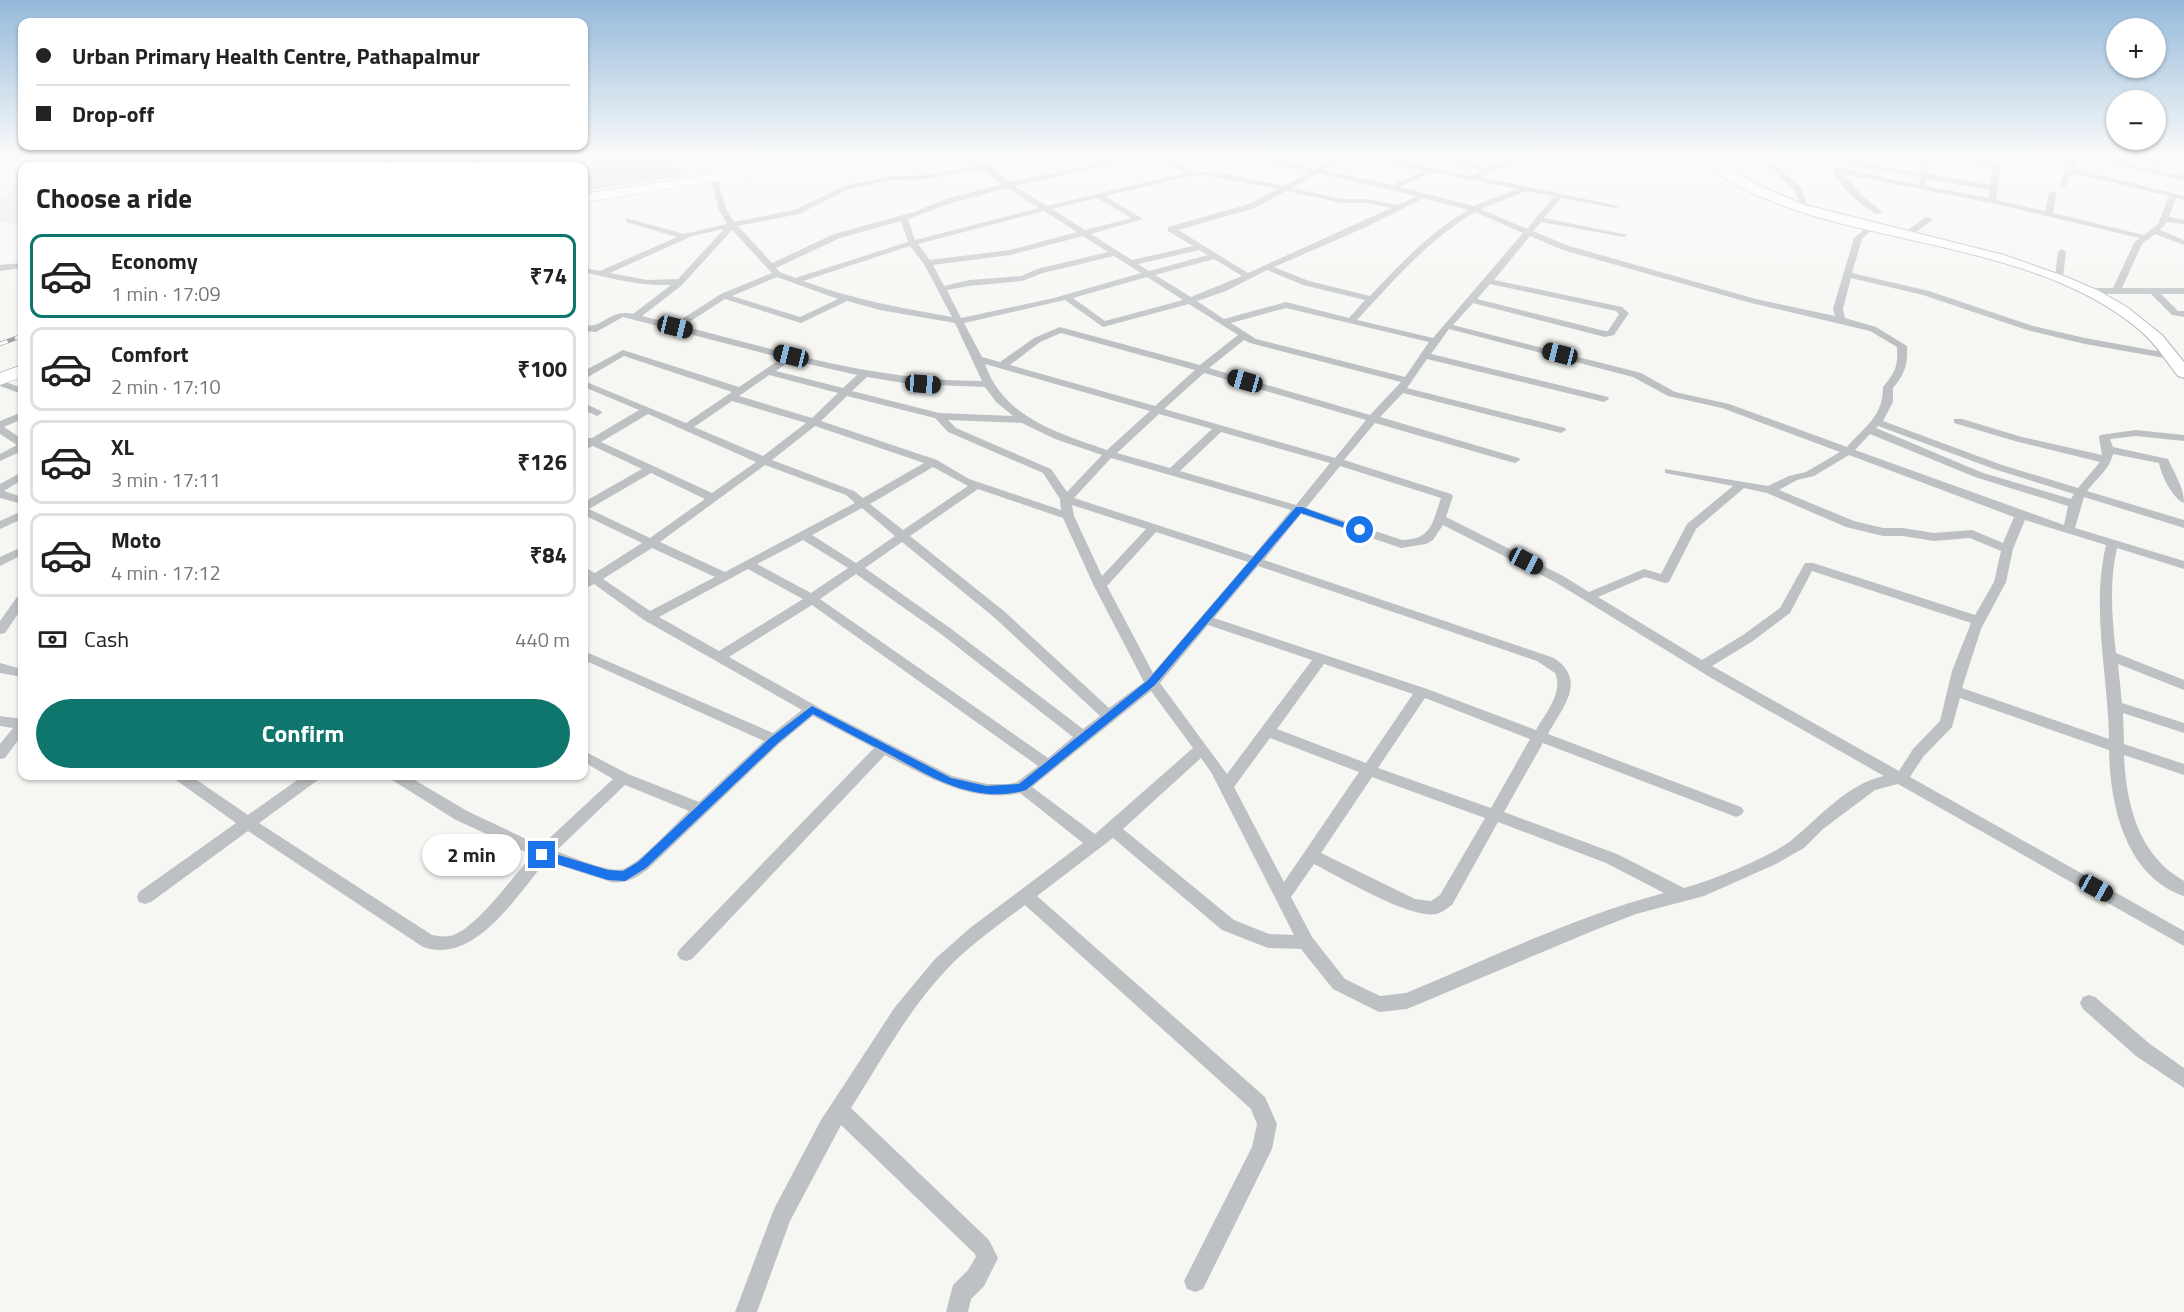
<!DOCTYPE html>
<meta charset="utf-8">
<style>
:root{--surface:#fff;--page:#f2f2f2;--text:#222;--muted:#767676;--line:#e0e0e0;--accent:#0f766e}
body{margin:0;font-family:"Titillium Web",sans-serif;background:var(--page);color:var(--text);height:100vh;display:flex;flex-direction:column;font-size:22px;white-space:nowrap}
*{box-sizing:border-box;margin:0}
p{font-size:20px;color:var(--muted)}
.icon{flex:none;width:33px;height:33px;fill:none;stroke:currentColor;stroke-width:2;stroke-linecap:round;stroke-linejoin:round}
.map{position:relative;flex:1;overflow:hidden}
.side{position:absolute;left:18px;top:162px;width:570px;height:618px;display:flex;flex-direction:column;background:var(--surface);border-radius:12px;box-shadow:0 2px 4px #0004}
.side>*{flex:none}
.hud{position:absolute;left:18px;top:18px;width:570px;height:132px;border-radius:12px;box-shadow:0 2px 4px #0004;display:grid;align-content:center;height:132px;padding:0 18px;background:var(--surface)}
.tools{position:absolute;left:2106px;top:18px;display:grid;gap:12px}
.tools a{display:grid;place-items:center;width:60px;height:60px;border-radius:50%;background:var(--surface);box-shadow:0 2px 4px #0004;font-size:30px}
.end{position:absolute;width:27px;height:27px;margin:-14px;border:8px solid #1a73e8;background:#fff;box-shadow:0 0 0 3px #fff}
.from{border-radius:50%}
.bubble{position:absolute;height:42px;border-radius:21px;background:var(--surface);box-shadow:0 2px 4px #0004;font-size:20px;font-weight:700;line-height:42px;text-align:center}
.car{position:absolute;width:18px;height:36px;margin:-18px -9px;border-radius:8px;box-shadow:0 0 4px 2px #0007;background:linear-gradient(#222 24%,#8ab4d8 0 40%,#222 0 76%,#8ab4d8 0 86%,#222 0)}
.hud b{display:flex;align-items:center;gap:21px;height:57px;font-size:22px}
.hud b+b{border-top:2px solid var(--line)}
.hud i{width:15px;height:15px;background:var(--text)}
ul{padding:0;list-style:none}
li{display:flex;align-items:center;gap:18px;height:84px;margin:0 12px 9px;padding:0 6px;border:3px solid var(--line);border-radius:12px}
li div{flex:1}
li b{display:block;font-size:22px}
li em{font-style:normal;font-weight:700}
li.active{border-color:var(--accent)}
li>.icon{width:54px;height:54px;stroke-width:1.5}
h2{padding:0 18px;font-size:27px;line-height:72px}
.pay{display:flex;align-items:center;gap:15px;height:66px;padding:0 18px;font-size:22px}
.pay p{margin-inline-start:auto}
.primary-button{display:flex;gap:12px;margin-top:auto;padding:12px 18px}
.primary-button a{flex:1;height:69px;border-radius:36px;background:var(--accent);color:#fff;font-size:24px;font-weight:700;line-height:69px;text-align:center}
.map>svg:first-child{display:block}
.built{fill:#e6e7e6}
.green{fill:#d5dad3}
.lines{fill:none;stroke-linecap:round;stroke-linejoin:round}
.primary-casing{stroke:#b1b5b8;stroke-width:2}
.highway-casing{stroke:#b1b4b7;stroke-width:1}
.street{fill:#bdc1c4;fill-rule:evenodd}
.primary{fill:#fff;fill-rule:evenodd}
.highway{fill:#fff;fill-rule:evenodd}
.rail-casing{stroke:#9ea3a8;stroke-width:4.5}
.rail{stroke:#fff;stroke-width:3;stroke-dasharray:8;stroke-linecap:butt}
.route{fill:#1a73e8}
</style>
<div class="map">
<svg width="2184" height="1312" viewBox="0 0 2184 1312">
<rect width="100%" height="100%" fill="#f6f6f3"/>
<g class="built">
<polygon points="60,156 388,156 367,166 46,166"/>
<polygon points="22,183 22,225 0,222 0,199"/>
</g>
<polygon class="green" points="612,156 657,156 692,174 584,191 584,166 576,166"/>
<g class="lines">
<g class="primary-casing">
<path id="primary" d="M 1699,156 L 1713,156 L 1755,184 L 1805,205 L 2004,255 L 2069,278 L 2099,291 L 2127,307 L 2162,335 L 2184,362 L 2184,378 L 2178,376 C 2167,362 2157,346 2144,334 C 2057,256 1914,247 1807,214 C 1773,203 1723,184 1699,156 Z"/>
</g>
<g class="highway-casing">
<g id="highway">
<polygon points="831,156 865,156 858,160 584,202 584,194"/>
<polygon points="22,365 22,377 0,385 0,373"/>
</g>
</g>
<g class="street">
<polygon points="416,156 425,156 403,166 394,166"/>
<polygon points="484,156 495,156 466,166 456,166"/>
<polygon points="511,156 521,156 546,166 537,166"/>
<polygon points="594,156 605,156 573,166 563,166"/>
<path d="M 966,156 L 974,156 L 1010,182 L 1135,156 L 1149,156 L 1015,186 L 1047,206 L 1185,173 L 1160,156 L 1168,156 L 1192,172 L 1223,173 L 1284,186 L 1310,172 L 1244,156 L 1258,156 L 1316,169 L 1334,156 L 1342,156 L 1323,170 L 1392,185 L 1424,171 L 1358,156 L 1373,156 L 1472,176 L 1482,171 L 1436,156 L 1447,156 L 1487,168 L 1520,156 L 1531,156 L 1501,167 L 1480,177 L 1619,206 L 1615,208 L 1561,198 L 1544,218 L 1628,235 L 1624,237 L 1541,222 L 1533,231 L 1569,246 L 1756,299 L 1835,316 L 1833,309 L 1854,238 L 1870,225 L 1874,227 L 1862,239 L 1852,273 L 1929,291 L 2033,326 L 2085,338 L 2173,354 L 2175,356 L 2170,359 L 2085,344 L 2027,330 L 1923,295 L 1851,278 L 1843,309 L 1845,318 L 1876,327 L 1907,346 C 1908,364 1905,374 1893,388 L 1893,402 L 1883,421 L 2002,465 L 2078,488 L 2100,462 L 2015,441 L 1954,423 L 1954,419 L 1962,419 L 2022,437 L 2102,455 L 2099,437 L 2100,435 L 2136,430 L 2184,435 L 2184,441 L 2136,436 L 2110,439 L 2113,447 L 2168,459 C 2174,473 2184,487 2184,503 C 2173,499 2161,475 2159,463 L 2113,454 C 2110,469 2097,478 2087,491 L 2184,520 L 2184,528 L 2084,497 L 2075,528 L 2184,561 L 2184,569 L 2117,548 C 2109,583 2112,618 2116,653 L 2184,680 L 2184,690 L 2118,664 L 2122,703 L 2184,723 L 2184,733 L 2123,713 L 2124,744 L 2184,764 L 2184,775 L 2124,755 C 2126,804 2138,855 2184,881 L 2184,896 C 2125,876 2110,804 2109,750 L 1960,698 L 1952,727 L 1923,757 L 1910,777 L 2184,931 L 2184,946 L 1898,784 L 1875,790 L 1823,829 L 1804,848 L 1776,864 L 1704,896 L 1636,914 L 1595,930 L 1407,1009 L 1379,1012 L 1333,989 L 1301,949 L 1268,948 L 1222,930 L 1113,838 L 1037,896 L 1265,1097 L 1277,1124 L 1272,1149 L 1203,1289 L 1195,1292 L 1187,1289 L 1184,1281 L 1252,1147 L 1257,1124 L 1251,1109 L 1025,905 C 999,925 970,945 947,969 C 908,1010 881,1061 851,1108 L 989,1240 L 998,1258 L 984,1286 L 971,1299 L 968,1312 L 946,1312 L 953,1285 L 968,1270 L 976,1257 L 975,1254 L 841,1125 L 790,1221 L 757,1312 L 735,1312 L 774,1209 L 821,1120 L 895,1007 L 935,959 L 970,928 L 1083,843 L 1020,793 C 971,804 926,776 885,755 L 692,959 L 686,961 L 680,959 L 677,954 L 680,949 L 874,748 L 813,716 L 779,744 L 648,869 C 636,878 626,884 611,882 L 546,861 C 517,895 475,965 423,947 L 248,831 L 151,902 L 145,904 L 139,902 L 137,897 L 139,892 L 236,823 L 176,780 L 174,776 L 191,776 L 248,815 L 303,776 L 320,776 L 318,780 L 259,823 L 432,935 C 440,936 448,938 456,934 C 480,923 513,877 532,855 L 456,820 L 392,780 L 390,776 L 408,776 L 467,811 L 541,846 L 613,779 L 584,762 L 584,751 L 628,774 L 699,802 L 764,741 L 584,660 L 584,651 L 773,733 L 802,710 L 644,620 L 594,584 L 584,589 L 584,580 L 586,578 L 584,576 L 584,567 L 595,573 L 642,543 L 584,515 L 584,502 L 642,469 L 593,446 L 584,450 L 584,438 L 592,438 L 639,410 L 584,387 L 584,381 L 686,423 L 732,392 L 624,356 L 588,377 L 584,378 L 584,371 L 623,350 L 739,387 L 782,358 L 623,317 L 596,332 L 584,331 L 584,325 C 604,329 609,308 633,314 L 671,285 C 641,286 613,279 584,272 L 584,268 L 600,271 L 677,237 L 626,222 L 626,218 L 684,234 L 727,224 L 719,210 L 710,176 L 717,178 L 727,210 L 734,222 L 794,210 L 847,185 L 892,176 L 926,175 L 978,166 ZM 983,169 L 1002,184 L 946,199 L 914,212 L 834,234 L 772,263 L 738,226 L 799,214 L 849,189 L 892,180 L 926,179 ZM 1432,172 L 1517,189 L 1473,206 L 1400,187 ZM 1318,173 L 1417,196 L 1398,205 L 1367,199 L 1342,199 L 1292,188 ZM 1204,175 L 1278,189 L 1249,204 L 1168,227 L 1168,231 L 1193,246 L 1132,260 L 1091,234 L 1143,219 L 1105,196 L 1191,176 ZM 1007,188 L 1039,208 L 915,240 L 908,219 L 952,203 ZM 1286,191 L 1342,203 L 1367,203 L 1391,208 L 1248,273 L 1178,230 L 1255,208 ZM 1526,191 L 1554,196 L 1527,229 L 1481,209 ZM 1097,198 L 1132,218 L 1085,230 L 1052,209 ZM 1424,198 L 1468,210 C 1428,234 1402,262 1370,296 L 1309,281 L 1274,267 L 1366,227 ZM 1044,211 L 1077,232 L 1010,250 L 930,260 L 918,244 ZM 1475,212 L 1523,233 L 1433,338 L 1357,320 C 1396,278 1426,242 1475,212 ZM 901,221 L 908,242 L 795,278 L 780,272 L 776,268 L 840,238 ZM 724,229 L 678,279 L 647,280 L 610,273 L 692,236 ZM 732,230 L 772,273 L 721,294 L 674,324 L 642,316 L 681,286 ZM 1083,236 L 1108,252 L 1037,269 L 1021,276 L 969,280 L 944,286 L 933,265 L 1010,255 ZM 1530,236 L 1563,250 L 1751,303 L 1870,331 L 1897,347 C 1898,368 1895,372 1883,387 C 1883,417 1865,426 1847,447 L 1729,404 L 1675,392 L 1641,373 L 1453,325 L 1473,303 L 1605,337 L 1614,335 L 1629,313 L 1622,307 L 1494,280 ZM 910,246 L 924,264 L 952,317 C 901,308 852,299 803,281 ZM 1199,250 L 1208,255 L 1149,271 L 1138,264 ZM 1114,256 L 1141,273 L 1054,298 L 961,318 L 947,290 L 969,286 L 1022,281 L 1043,273 ZM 1214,259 L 1242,276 L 1191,297 L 1155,275 ZM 1267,270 L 1303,285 L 1365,300 L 1349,318 L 1286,302 L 1224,319 L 1197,301 L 1226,291 ZM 777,277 L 838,299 L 800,317 L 732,296 ZM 1147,277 L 1183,300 L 1105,321 L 1073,298 ZM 1490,284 L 1616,311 L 1619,314 L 1608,331 L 1605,331 L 1477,299 ZM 725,299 L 801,323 L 847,301 L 880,310 L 955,323 L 982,381 C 878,381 783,352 683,326 ZM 1065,300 L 1103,327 L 1189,304 L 1238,335 L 1200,365 L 1060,327 L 1034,338 L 1000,362 L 982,357 L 964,323 ZM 1286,308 L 1429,342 L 1405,377 L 1256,339 L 1231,323 ZM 1449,329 L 1633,377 L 1668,396 L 1722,408 L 1840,452 L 1806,472 L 1789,476 L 1768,486 L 1665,469 L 1665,473 L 1733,486 L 1687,524 L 1661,574 L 1644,569 L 1589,592 L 1563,576 L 1446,517 L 1453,496 L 1451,494 L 1344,460 L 1375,423 L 1511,462 L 1515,463 L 1520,460 L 1519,458 L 1380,417 L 1403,393 L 1561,433 L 1566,430 L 1565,428 L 1407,388 L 1427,359 L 1604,402 L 1609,399 L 1608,397 L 1431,354 ZM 1061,333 L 1195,370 L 1155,406 L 1010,365 L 1040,342 ZM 1244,340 L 1250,343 L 1401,382 L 1370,415 L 1209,368 ZM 791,360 L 857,375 L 843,388 L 776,371 ZM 985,364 L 1150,411 L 1107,450 C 1058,433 1004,418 985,364 ZM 1204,373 L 1366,420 L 1335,458 L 1164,409 ZM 769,375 L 838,393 L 812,418 L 739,396 ZM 867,377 L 910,384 L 985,387 L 996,402 L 1013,416 L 939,413 L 852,391 ZM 847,396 L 935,418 L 948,432 L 1043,473 L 1060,499 L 1061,510 L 969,479 L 937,460 L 821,421 ZM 732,401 L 806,423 L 763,456 L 694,427 ZM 648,414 L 756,462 L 712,493 L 601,442 ZM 1159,414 L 1212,429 L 1170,468 L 1117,453 ZM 948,420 L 1022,423 L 1055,439 L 1102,455 L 1067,492 L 1051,469 L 956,428 ZM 815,426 L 924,463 L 863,498 L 854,491 L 772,460 ZM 1878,426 L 1994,469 L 2074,494 L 2071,499 L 1983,473 L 1876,428 ZM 1221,432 L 1330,463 L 1296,505 L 1180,471 ZM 1870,434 L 1975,477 L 2068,506 L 2064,525 L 1855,450 ZM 1849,455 L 2014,517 L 2003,543 L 1972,530 L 1934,533 L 1903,528 L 1883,528 L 1854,521 L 1779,490 L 1797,480 L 1814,476 ZM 1111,458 L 1291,510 L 1253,556 L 1074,498 ZM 765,465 L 846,495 L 855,503 L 725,572 L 660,542 ZM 1340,466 L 1441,498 C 1433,521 1432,540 1402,540 L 1306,508 ZM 933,467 L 968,486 L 903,530 L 870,504 ZM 651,473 L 705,499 L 650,538 L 589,509 ZM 1744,488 L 1767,493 L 1846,527 L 1883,536 L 1903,536 L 1934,541 L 1970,538 L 2001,551 L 1994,582 L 1975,615 L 1813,563 L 1805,563 L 1780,608 L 1743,635 L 1702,660 L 1598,597 L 1645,577 L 1665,583 L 1669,582 L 1696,529 ZM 978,489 L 1063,518 L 1094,586 L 1144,682 L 1109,708 L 1005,612 L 910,536 ZM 1072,505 L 1146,529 L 1102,576 L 1074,516 ZM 862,508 L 895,536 L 856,563 L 812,535 ZM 1301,514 L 1401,548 L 1426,544 L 1433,540 L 1443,525 L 1555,582 L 1713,679 L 1884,776 C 1847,784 1821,816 1793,839 C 1773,856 1710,881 1684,888 L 1617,854 L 1504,812 L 1543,743 L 1731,815 L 1736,817 L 1741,815 L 1744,811 L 1741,807 L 1548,734 C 1562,708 1588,681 1554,658 L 1264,560 ZM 2025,520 L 2106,545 C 2091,609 2108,674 2109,739 L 1962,688 L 1981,629 L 2006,582 L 2013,549 ZM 1156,532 L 1248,562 L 1153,673 L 1107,586 ZM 803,540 L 848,568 L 811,593 L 757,564 ZM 902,542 L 995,618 L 1100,716 L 1083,729 L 950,628 L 865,568 ZM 652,548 L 715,577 L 650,611 L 603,579 ZM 1258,566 L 1537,661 L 1555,673 C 1564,692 1545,714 1536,730 L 1427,689 L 1214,618 ZM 748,569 L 803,599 L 719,651 L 659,617 ZM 1812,571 L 1971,623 L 1952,671 L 1940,721 L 1913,749 L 1899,771 L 1712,666 L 1753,641 L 1790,613 ZM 856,574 L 941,634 L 1073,737 L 1048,758 L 820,599 ZM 812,605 L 1038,766 L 1017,782 L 1009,784 L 987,784 L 952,776 L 827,712 L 729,657 ZM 1208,625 L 1312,660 L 1227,774 L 1160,683 ZM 1324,664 L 1413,694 L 1366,763 L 1277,729 ZM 1151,691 L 1193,748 L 1095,834 L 1032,787 ZM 1425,698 L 1530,739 L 1491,808 L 1378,768 ZM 1270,738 L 1359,772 L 1284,882 L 1234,787 ZM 1201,758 L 1211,772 L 1294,935 L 1269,934 L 1234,920 L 1123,829 ZM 1372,777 L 1485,818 L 1440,895 L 1431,901 L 1415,899 L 1321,853 ZM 625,785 L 689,811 C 675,824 639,864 623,869 C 609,873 570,856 556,851 ZM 1498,822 L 1606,863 L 1664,893 C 1576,916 1491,958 1406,993 L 1380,996 L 1345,979 L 1312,937 L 1291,897 L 1314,864 C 1340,877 1409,919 1436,914 C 1442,913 1447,908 1452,905 Z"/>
<polygon points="1758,156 1765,156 1801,187 1809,212 1802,210 1795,190"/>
<path d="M 1884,156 L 1924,159 L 1924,156 L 1957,159 L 1959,156 L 1966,156 L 1964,159 L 1995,162 L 2001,157 L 2026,160 L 2032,156 L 2041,156 L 2027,164 L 2003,161 L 2001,164 L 1996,200 L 2045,211 L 2049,193 L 2053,191 L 2057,193 L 2053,213 L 2144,235 L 2158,224 L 2169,196 L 2073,173 L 2065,187 L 2059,187 L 2065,170 L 2071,162 L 2078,164 L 2075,169 L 2184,196 L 2184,200 L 2176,198 L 2169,217 L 2184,220 L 2184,224 L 2167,222 L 2160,230 L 2184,240 L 2184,245 L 2155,234 L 2142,244 L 2122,288 L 2184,288 L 2184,294 L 2161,294 L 2178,311 L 2184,311 L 2184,317 L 2172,315 L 2151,294 L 2086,294 L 2082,291 L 2086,288 L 2113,288 L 2134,243 L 2139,238 L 1992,203 L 1843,174 L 1862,196 L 1883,212 L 1876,214 C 1860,204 1836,185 1832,166 L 1919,185 L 1920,177 L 1825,159 L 1829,157 L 1921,173 L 1923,164 ZM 1931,158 L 1993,166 L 1990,185 L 1928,174 ZM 1927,179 L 1990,190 L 1989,198 L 1926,186 Z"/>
<polygon points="2075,156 2089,156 2151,169 2155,156 2163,156 2157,170 2184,176 2184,180"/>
<polygon points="1926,217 1933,219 1910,237 1904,237 1904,233"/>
<polygon points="2062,249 2066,252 2063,277 2056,282 2052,279 2055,276 2058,252"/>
<polygon points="22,263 22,268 0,271 0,265"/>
<polygon points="0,380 22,388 22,394 0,386"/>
<polygon points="584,403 601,411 602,413 597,416 584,410"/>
<polygon points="22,412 22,419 4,427 22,439 22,451 0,461 0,454 17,445 0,434 0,421"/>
<polygon points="22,472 22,480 4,491 22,497 22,504 0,498 0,484"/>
<polygon points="22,511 22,519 0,529 0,521"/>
<polygon points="22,547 22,555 0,566 0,557"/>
<polygon points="22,596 22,608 5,633 0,634 0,621 17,597"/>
<polygon points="0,663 22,669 22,677 0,673"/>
<polygon points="0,716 22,719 22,735 5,758 0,759 0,744 13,728 0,726"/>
<polygon points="2089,995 2095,997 2150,1044 2184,1068 2184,1088 2136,1056 2083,1009 2080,1003 2083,997"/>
</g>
<use href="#primary" class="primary"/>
<use href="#highway" class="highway"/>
<g class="rail-casing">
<g id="rail">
<polyline points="380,166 400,156"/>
<polyline points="0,344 22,336"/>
</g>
</g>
<use href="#rail" class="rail"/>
</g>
<linearGradient id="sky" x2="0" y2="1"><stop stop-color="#94b9da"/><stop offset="0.46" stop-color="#fbfbfa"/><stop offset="1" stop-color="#fbfbfa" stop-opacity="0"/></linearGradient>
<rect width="2184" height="340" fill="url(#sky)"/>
<path class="route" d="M 1296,507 L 1302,507 L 1364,530 L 1357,532 L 1301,513 L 1155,685 L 1026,790 C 977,805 932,778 891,755 C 865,742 839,728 813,714 L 778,743 L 646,868 L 625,881 L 608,880 L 538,858 L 536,855 L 542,850 L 608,870 L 623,871 L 638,862 L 770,738 L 812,706 L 951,778 L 987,786 L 1019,784 L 1148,680 Z"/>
</svg>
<div class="tools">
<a>+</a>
<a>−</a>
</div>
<i class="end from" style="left:1360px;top:530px"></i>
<i class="end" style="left:542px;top:855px"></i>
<div class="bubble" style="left:422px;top:834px;width:99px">2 min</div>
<i class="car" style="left:675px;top:327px;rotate:104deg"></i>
<i class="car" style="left:1560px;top:354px;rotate:284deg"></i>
<i class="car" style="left:791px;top:356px;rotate:284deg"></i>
<i class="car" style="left:1245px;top:381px;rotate:286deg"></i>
<i class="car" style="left:923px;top:384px;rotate:94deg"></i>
<i class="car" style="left:1526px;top:561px;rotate:118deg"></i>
<i class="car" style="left:2096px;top:888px;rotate:119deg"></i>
<div class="hud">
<b><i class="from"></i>Urban Primary Health Centre, Pathapalmur</b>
<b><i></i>Drop-off</b>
</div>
<section class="side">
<h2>Choose a ride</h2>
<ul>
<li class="active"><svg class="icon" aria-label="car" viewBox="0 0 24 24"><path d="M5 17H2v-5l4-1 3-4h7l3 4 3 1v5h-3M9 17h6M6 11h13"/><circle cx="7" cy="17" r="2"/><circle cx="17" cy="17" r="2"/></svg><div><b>Economy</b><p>1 min · 17:09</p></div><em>₹74</em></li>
<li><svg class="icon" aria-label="car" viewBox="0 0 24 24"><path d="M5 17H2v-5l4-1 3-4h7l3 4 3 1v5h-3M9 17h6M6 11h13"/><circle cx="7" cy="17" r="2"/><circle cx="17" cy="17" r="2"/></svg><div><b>Comfort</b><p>2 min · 17:10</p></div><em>₹100</em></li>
<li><svg class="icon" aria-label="car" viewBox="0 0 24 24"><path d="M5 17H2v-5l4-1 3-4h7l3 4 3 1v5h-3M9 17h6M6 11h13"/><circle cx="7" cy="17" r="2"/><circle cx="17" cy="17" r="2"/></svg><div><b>XL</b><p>3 min · 17:11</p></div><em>₹126</em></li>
<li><svg class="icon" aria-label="car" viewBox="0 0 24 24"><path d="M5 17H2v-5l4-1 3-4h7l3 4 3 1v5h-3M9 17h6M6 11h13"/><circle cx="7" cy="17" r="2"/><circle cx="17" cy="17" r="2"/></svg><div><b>Moto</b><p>4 min · 17:12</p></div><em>₹84</em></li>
</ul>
<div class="pay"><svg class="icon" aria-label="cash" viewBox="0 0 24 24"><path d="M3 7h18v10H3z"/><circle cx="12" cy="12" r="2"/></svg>Cash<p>440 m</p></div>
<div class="primary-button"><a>Confirm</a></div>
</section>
</div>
